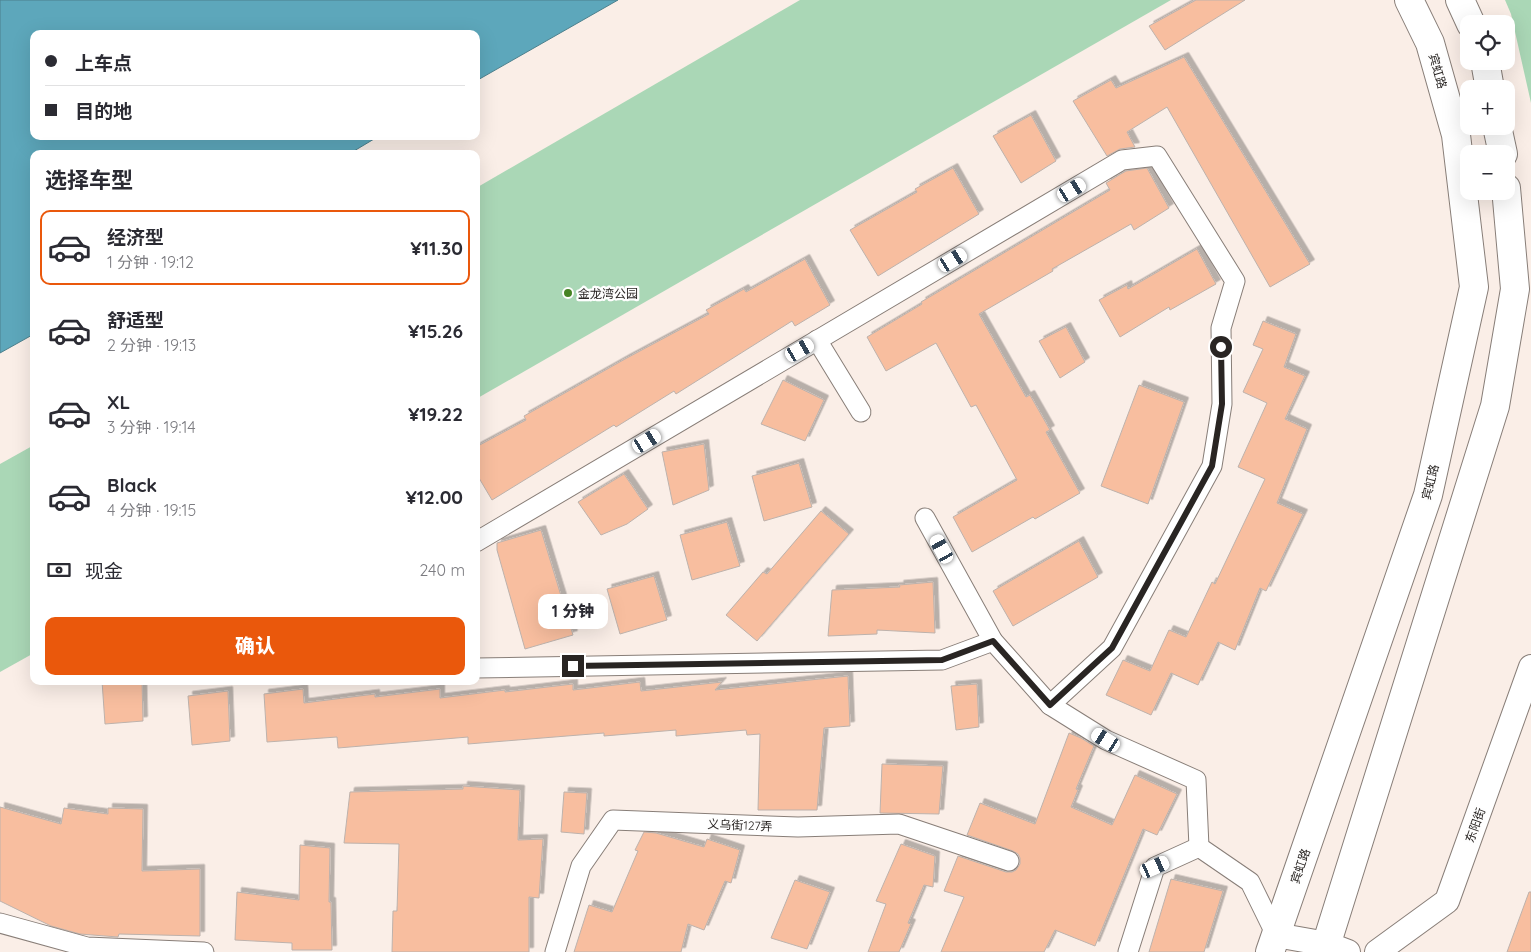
<!DOCTYPE html>
<html lang="zh">
<meta charset="utf-8">
<style>
:root{--surface:#fff;--page:#f2f2f3;--text:#2b2b33;--muted:#7c7c81;--line:#e1e1e2;--accent:#ea580c}
body{margin:0;font-family:Quicksand,"Noto Sans SC",sans-serif;background:var(--page);color:var(--text);height:100vh;display:flex;flex-direction:column;font-size:19px;white-space:nowrap}
*{box-sizing:border-box;margin:0}
p{font-size:16px;color:var(--muted)}
.icon{flex:none;width:28px;height:28px;fill:none;stroke:currentColor;stroke-width:2;stroke-linecap:round;stroke-linejoin:round}
.map{position:relative;flex:1;overflow:hidden}
.panel{position:absolute;left:30px;top:150px;width:450px;height:535px;display:flex;flex-direction:column;background:var(--surface);border-radius:10px;box-shadow:0 5px 20px #0002}
.panel>*{flex:none}
.hud{position:absolute;left:30px;top:30px;width:450px;height:110px;border-radius:10px;box-shadow:0 5px 20px #0002;display:grid;align-content:center;height:110px;padding:0 15px;background:var(--surface)}
.controls{position:absolute;left:1460px;top:15px;display:grid;gap:10px}
.controls a{display:grid;place-items:center;width:55px;height:55px;border-radius:10px;background:var(--surface);box-shadow:0 5px 20px #0002;font-size:25px}
.end{position:absolute;width:22px;height:22px;margin:-11px;border:6px solid #292523;background:#fff;box-shadow:0 0 0 2px #fff}
.from{border-radius:50%}
.bubble{position:absolute;height:35px;border-radius:10px;background:var(--surface);box-shadow:0 5px 20px #0002;font-size:16px;font-weight:800;line-height:35px;text-align:center}
.car{position:absolute;width:15px;height:30px;margin:-15px -8px;border-radius:6px;box-shadow:0 0 4px 1px #0007;background:linear-gradient(#fff 24%,#345 0 40%,#fff 0 76%,#345 0 86%,#fff 0)}
.hud b{display:flex;align-items:center;gap:18px;height:48px;font-size:19px}
.hud b+b{border-top:1px solid var(--line)}
.hud i{width:12px;height:12px;background:var(--text)}
ul{padding:0;list-style:none}
li{display:flex;align-items:center;gap:15px;height:75px;margin:0 10px 8px;padding:0 5px;border:2px solid transparent;border-radius:10px}
li div{flex:1}
li b{display:block;font-size:19px}
li em{font-style:normal;font-weight:800}
li.on{border-color:var(--accent)}
li>.icon{width:45px;height:45px;stroke-width:1.5}
h2{padding:0 15px;font-size:22px;line-height:60px}
.pay{display:flex;align-items:center;gap:12px;height:55px;padding:0 15px;font-size:19px}
.pay p{margin-inline-start:auto}
.primary-button{display:flex;gap:10px;margin-top:auto;padding:10px 15px}
.primary-button a{flex:1;height:58px;border-radius:10px;background:var(--accent);color:#fff;font-size:20px;font-weight:800;line-height:58px;text-align:center}
.map>svg:first-child{display:block}
.green{fill:#aad7b6}
.water{fill:#5da7bb;stroke:#4d808d}
.building{fill:#f8be9f;stroke:#bdb2ac;filter:url(#shadow)}
.lines{fill:none;stroke-linecap:round;stroke-linejoin:round}
.minor-casing{stroke:#887e78;stroke-width:21}
.tertiary-casing{stroke:#887e78;stroke-width:26}
.secondary-casing{stroke:#887e78;stroke-width:30}
.minor{stroke:#fff;stroke-width:19}
.tertiary{stroke:#fff;stroke-width:24}
.secondary{stroke:#fff;stroke-width:28}
.route{stroke:#292523;stroke-width:6}
.poi-dot{fill:#458323;stroke:#fefefe;stroke-width:2}
.labels{text-anchor:middle;dominant-baseline:central;stroke-width:4.5;stroke-linejoin:round;paint-order:stroke}
.street-label{font-size:12px;fill:#292523;stroke:#fefefe}
.poi-label{font-size:12px;fill:#292523;stroke:#fefefe;text-anchor:start}
</style>
<div class="map">
<svg width="1531" height="952" viewBox="0 0 1531 952">
<defs>
<filter id="shadow"><feDropShadow dx="4.5" dy="-4.5" stdDeviation="0" flood-color="#0004"/></filter>
</defs>
<rect width="100%" height="100%" fill="#faeee7"/>
<g class="green">
<polygon points="800,0 1171,0 476,399 476,188"/>
<polygon points="1505,0 1531,0 1531,103 1511,14"/>
<polygon points="34,445 34,653 0,672 0,464"/>
</g>
<polygon class="water" points="0,0 618,0 476,81 476,34 34,34 34,136 379,136 349,154 34,154 34,334 0,353"/>
<g class="building">
<polygon points="1196,0 1245,0 1165,50 1149,26"/>
<polygon points="1184,57 1310,264 1270,287 1167,107 1127,132 1135,147 1120,149 1107,156 1073,101 1111,80 1116,88"/>
<polygon points="1031,115 1056,161 1021,183 993,136"/>
<polygon points="953,168 979,214 878,276 850,230 917,192 915,189"/>
<polygon points="1147,168 1169,208 1134,230 1131,224 1052,269 1053,271 979,314 1026,397 1030,395 1050,430 1046,432 1080,493 1035,519 1033,517 972,552 953,517 1017,480 976,405 971,407 936,343 886,371 867,337 922,304 921,302 1110,190 1106,183 1119,175 1126,171"/>
<polygon points="1197,249 1216,284 1170,310 1169,307 1120,337 1099,300 1127,285 1128,289"/>
<polygon points="805,259 830,305 795,326 792,321 676,394 674,391 616,427 614,425 492,500 476,473 476,447 526,420 524,416 625,359 709,314 706,310 744,289 746,292"/>
<polygon points="1263,321 1296,334 1284,367 1305,376 1285,419 1307,429 1277,503 1303,514 1266,591 1260,588 1235,650 1218,642 1198,685 1171,673 1151,715 1106,695 1123,660 1150,671 1169,630 1186,637 1212,582 1215,584 1265,479 1238,467 1267,403 1243,392 1263,349 1253,345"/>
<polygon points="1066,327 1085,362 1060,378 1039,341"/>
<polygon points="783,380 824,400 805,441 761,424"/>
<polygon points="1139,385 1184,402 1148,504 1101,486"/>
<polygon points="704,444 709,490 673,505 662,452"/>
<polygon points="799,463 812,507 764,521 752,476"/>
<polygon points="624,474 648,509 627,524 601,535 578,502"/>
<polygon points="821,511 849,534 757,641 726,615 763,572 767,574"/>
<polygon points="727,522 740,566 692,580 680,535"/>
<polygon points="541,530 573,635 525,649 497,550 497,543"/>
<polygon points="1079,541 1098,577 1013,626 993,591"/>
<polygon points="654,576 667,620 620,634 607,589"/>
<polygon points="933,582 935,633 877,630 877,634 828,636 832,590 900,587 899,585"/>
<polygon points="848,676 850,726 824,728 817,810 758,810 760,734 747,735 746,730 676,736 676,730 604,736 604,733 468,744 468,737 338,748 337,737 267,742 264,694 303,689 304,703 375,694 375,697 440,689 440,698 505,690 505,692 573,684 573,690 640,682 641,691 722,682 715,690"/>
<polygon points="102,681 142,681 143,721 105,724"/>
<polygon points="977,684 979,727 956,730 951,686"/>
<polygon points="228,691 230,741 192,745 188,696"/>
<polygon points="1069,733 1081,738 1094,746 1076,789 1078,790 1071,807 1112,825 1135,775 1177,794 1157,835 1143,829 1095,946 1055,930 1044,952 941,952 964,897 944,891 958,856 1006,872 1012,872 1016,870 1020,864 1020,858 1018,854 1013,851 967,835 980,803 1035,824"/>
<polygon points="882,764 943,766 939,814 880,813"/>
<polygon points="463,786 520,790 518,840 543,839 539,898 529,897 529,952 392,952 393,911 397,911 399,844 344,843 350,792 463,789"/>
<polygon points="564,792 587,793 584,834 561,832"/>
<polygon points="0,807 61,824 64,808 108,814 108,808 143,809 142,871 200,869 200,936 119,934 118,937 80,934 51,926 0,901"/>
<polygon points="644,832 656,833 704,847 707,839 740,850 731,883 725,881 704,930 688,924 681,952 574,952 589,905 612,912 638,851 635,850"/>
<polygon points="901,844 935,856 933,887 924,885 908,923 911,924 899,952 868,952 886,904 876,901"/>
<polygon points="300,845 330,848 329,902 331,902 332,950 292,950 292,943 235,940 237,892 299,900"/>
<polygon points="1171,879 1223,891 1204,952 1149,952"/>
<polygon points="795,880 830,892 807,949 771,938"/>
<polygon points="1529,892 1531,892 1531,952 1507,952"/>
</g>
<g class="lines">
<g class="minor-casing">
<g id="minor">
<polyline points="817,340 861,412"/>
<polyline points="925,518 993,641 1050,705 1106,740 1196,780 1199,847 1250,882 1276,935"/>
<polyline points="476,542 1122,160 1157,156 1235,281 1221,328 1222,404 1212,466 1112,648 1050,705"/>
<polyline points="476,668 942,660 993,641"/>
<polyline points="0,923 87,947 204,952"/>
<polyline points="555,952 581,866 613,820 798,827 899,824 1009,861"/>
<polyline points="1128,952 1155,867 1199,847"/>
</g>
</g>
<g class="tertiary-casing">
<g id="tertiary">
<polyline points="1276,935 1327,944 1348,952"/>
<polyline points="1377,952 1447,901 1531,667"/>
</g>
</g>
<g class="secondary-casing">
<g id="secondary">
<polyline points="1460,0 1471,24"/>
<polyline points="1485,61 1490,89"/>
<polyline points="1497,126 1503,154"/>
<polyline points="1270,952 1428,495 1474,287 1456,135 1430,43 1409,0"/>
<polyline points="1324,952 1495,406 1515,289 1506,188"/>
</g>
</g>
<use href="#minor" class="minor"/>
<use href="#tertiary" class="tertiary"/>
<use href="#secondary" class="secondary"/>
</g>
<g class="lines">
<polyline class="route" points="573,666 942,660 993,641 1050,705 1112,648 1212,466 1222,404 1221,347"/>
</g>
<circle class="poi-dot" cx="568" cy="293" r="5"/>
<g class="labels">
<g class="street-label">
<text transform="translate(1438 71) rotate(74)">宾虹路</text>
<text transform="translate(1430 482) rotate(-76)">宾虹路</text>
<text transform="translate(740 825) rotate(2)">义乌街127弄</text>
<text transform="translate(1475 825) rotate(-70)">东阳街</text>
<text transform="translate(1300 866) rotate(-71)">宾虹路</text>
</g>
<g class="poi-label">
<text x="578" y="293">金龙湾公园</text>
</g>
</g>
</svg>
<div class="controls">
<a><svg class="icon" aria-label="locate" viewBox="0 0 24 24"><circle cx="12" cy="12" r="6"/><path d="M12 2v4M12 18v4M2 12h4M18 12h4"/></svg></a>
<a>+</a>
<a>−</a>
</div>
<i class="end from" style="left:1221px;top:347px"></i>
<i class="end" style="left:573px;top:666px"></i>
<div class="bubble" style="left:538px;top:594px;width:70px">1 分钟</div>
<i class="car" style="left:1072px;top:190px;rotate:59deg"></i>
<i class="car" style="left:953px;top:260px;rotate:59deg"></i>
<i class="car" style="left:800px;top:350px;rotate:60deg"></i>
<i class="car" style="left:647px;top:441px;rotate:59deg"></i>
<i class="car" style="left:942px;top:549px;rotate:331deg"></i>
<i class="car" style="left:1106px;top:740px;rotate:302deg"></i>
<i class="car" style="left:1155px;top:867px;rotate:66deg"></i>
<div class="hud">
<b><i class="from"></i>上车点</b>
<b><i></i>目的地</b>
</div>
<section class="panel">
<h2>选择车型</h2>
<ul>
<li class="on"><svg class="icon" aria-label="car" viewBox="0 0 24 24"><path d="M5 17H2v-5l4-1 3-4h7l3 4 3 1v5h-3M9 17h6M6 11h13"/><circle cx="7" cy="17" r="2"/><circle cx="17" cy="17" r="2"/></svg><div><b>经济型</b><p>1 分钟 · 19:12</p></div><em>¥11.30</em></li>
<li><svg class="icon" aria-label="car" viewBox="0 0 24 24"><path d="M5 17H2v-5l4-1 3-4h7l3 4 3 1v5h-3M9 17h6M6 11h13"/><circle cx="7" cy="17" r="2"/><circle cx="17" cy="17" r="2"/></svg><div><b>舒适型</b><p>2 分钟 · 19:13</p></div><em>¥15.26</em></li>
<li><svg class="icon" aria-label="car" viewBox="0 0 24 24"><path d="M5 17H2v-5l4-1 3-4h7l3 4 3 1v5h-3M9 17h6M6 11h13"/><circle cx="7" cy="17" r="2"/><circle cx="17" cy="17" r="2"/></svg><div><b>XL</b><p>3 分钟 · 19:14</p></div><em>¥19.22</em></li>
<li><svg class="icon" aria-label="car" viewBox="0 0 24 24"><path d="M5 17H2v-5l4-1 3-4h7l3 4 3 1v5h-3M9 17h6M6 11h13"/><circle cx="7" cy="17" r="2"/><circle cx="17" cy="17" r="2"/></svg><div><b>Black</b><p>4 分钟 · 19:15</p></div><em>¥12.00</em></li>
</ul>
<div class="pay"><svg class="icon" aria-label="cash" viewBox="0 0 24 24"><path d="M3 7h18v10H3z"/><circle cx="12" cy="12" r="2"/></svg>现金<p>240 m</p></div>
<div class="primary-button"><a>确认</a></div>
</section>
</div>
